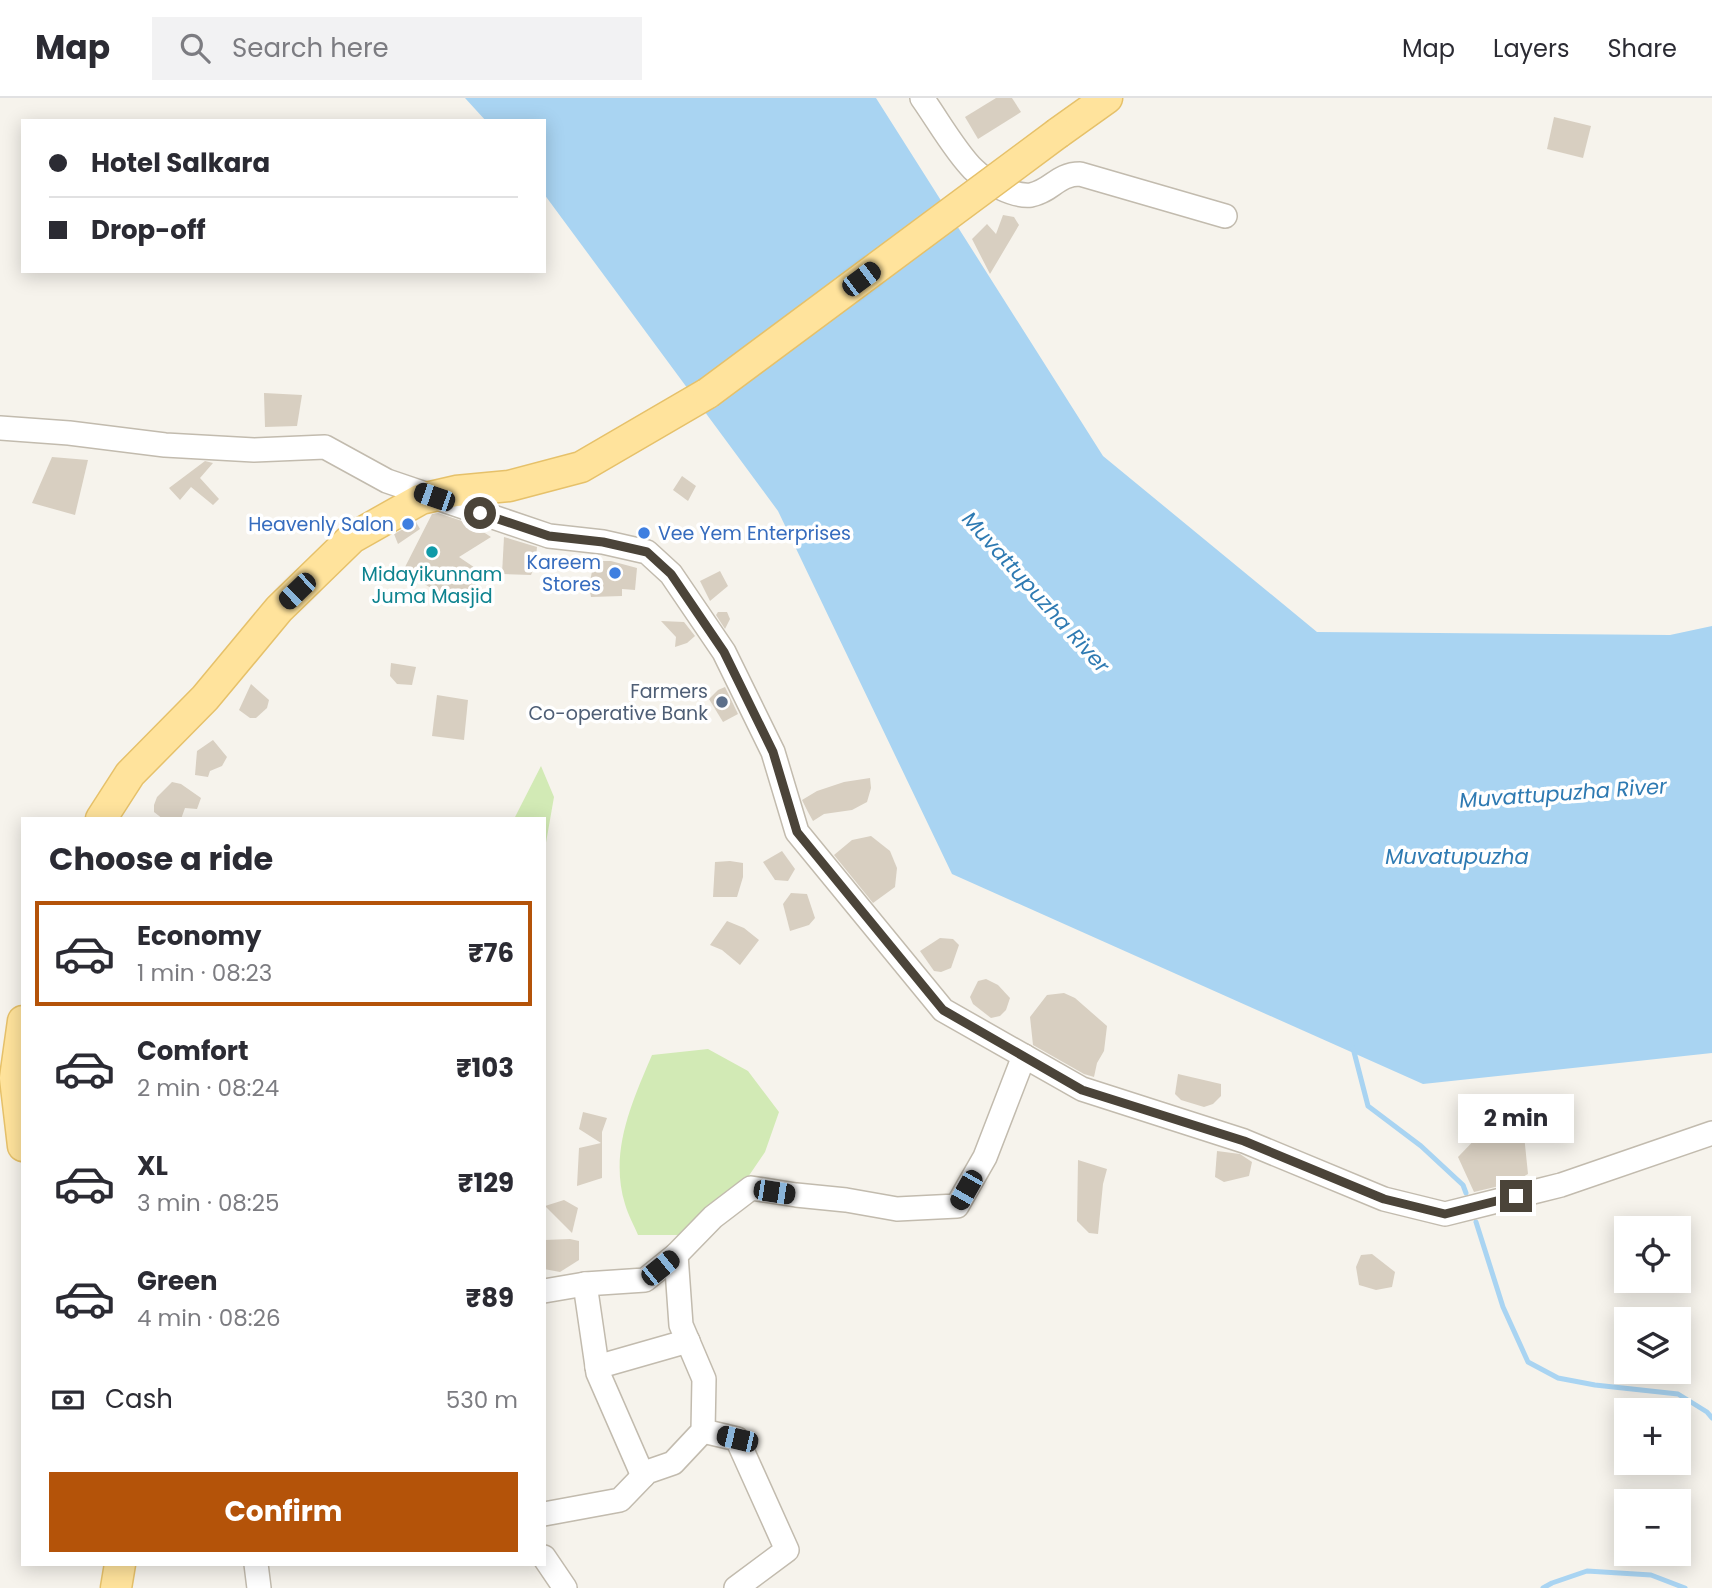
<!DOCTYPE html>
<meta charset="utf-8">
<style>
:root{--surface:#fff;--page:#f2f2f3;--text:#2b2b33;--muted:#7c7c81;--line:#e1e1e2;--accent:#b45309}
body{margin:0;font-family:Poppins,sans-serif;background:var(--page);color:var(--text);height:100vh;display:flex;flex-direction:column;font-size:26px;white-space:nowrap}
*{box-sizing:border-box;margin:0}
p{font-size:23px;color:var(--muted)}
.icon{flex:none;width:38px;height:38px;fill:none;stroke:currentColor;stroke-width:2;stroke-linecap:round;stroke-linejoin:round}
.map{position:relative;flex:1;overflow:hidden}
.details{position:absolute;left:21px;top:719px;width:525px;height:749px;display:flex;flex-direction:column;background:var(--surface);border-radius:0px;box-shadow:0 4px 18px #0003}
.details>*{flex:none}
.banner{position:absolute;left:21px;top:21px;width:525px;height:154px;border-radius:0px;box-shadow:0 4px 18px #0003;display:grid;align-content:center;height:154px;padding:0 28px;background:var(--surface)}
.buttons{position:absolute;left:1614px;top:1118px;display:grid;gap:14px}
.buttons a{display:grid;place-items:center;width:77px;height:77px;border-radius:0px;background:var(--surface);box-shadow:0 4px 18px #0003;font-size:35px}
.end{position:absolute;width:32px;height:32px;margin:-16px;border:9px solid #4b4439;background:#fff;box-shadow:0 0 0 4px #fff}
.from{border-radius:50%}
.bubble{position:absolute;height:49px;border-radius:0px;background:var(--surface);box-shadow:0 4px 18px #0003;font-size:23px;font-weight:700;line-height:49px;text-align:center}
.car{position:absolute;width:21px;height:42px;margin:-21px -10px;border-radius:9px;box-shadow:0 0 5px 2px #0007;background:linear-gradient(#222 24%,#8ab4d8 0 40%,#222 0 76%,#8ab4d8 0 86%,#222 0)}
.banner b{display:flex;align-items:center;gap:24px;height:66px;font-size:26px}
.banner b+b{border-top:2px solid var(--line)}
.banner i{width:18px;height:18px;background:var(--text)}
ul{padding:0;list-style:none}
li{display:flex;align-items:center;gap:21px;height:105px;margin:0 14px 10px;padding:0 14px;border:4px solid transparent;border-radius:0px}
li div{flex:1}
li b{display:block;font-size:26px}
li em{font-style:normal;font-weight:700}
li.current{border-color:var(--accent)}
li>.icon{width:63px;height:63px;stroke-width:1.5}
h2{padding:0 28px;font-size:32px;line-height:84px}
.pay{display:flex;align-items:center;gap:18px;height:77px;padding:0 28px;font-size:26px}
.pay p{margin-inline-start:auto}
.button{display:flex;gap:14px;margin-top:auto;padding:14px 28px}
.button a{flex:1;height:80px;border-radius:0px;background:var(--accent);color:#fff;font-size:28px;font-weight:700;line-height:80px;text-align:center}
header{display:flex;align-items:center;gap:42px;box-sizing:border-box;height:98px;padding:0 35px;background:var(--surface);border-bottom:2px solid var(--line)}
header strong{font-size:33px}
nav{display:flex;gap:38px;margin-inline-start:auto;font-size:24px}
.search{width:490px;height:63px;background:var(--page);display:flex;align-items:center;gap:18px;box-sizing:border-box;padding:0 24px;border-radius:0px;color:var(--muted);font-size:26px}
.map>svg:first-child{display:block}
.green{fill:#d2eab5}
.water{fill:#a9d4f2}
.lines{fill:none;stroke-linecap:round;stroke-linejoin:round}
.stream{stroke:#a9d4f2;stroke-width:5}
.building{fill:#d8cfc1}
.minor-casing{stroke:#c2bbae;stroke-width:26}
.major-casing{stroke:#e6c16a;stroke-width:33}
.minor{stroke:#fff;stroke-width:23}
.major{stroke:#ffe39c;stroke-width:30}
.major-bridge-casing{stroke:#e6c16a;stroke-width:33;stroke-linecap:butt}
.major-bridge{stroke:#ffe39c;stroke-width:30}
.route{stroke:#4b4439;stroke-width:9}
.shop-dot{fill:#3f7fe0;stroke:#fff;stroke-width:2.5}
.culture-dot{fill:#0f9aa8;stroke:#fff;stroke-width:2.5}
.service-dot{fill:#5c6f8a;stroke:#fff;stroke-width:2.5}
.labels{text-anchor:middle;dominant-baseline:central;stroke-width:7;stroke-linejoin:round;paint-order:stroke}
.shop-label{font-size:19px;fill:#366cbe;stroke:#fff;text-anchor:end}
.culture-label{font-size:19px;fill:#0d838f;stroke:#fff}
.service-label{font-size:19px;fill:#4e5e75;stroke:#fff;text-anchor:end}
.water-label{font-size:21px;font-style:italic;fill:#2e7ab2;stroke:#fff}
</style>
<header>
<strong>Map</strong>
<div class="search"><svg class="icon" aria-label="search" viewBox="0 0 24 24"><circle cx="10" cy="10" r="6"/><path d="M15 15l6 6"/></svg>Search here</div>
<nav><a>Map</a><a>Layers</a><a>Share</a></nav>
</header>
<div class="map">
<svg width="1712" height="1490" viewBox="0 0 1712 1490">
<rect width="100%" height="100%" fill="#f6f3ec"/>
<g class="green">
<polygon points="541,668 554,699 544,756 544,721 514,721"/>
<path d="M 708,951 L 748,973 L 779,1014 L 765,1054 L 733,1101 L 703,1113 L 679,1137 L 638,1137 C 634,1127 628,1117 625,1106 C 609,1054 632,1004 652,957 Z"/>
</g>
<polygon class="water" points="465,0 876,0 1103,358 1317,534 1670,537 1712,528 1712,955 1423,986 952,776 778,413 544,96 544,23 486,23"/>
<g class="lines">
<g class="stream">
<polyline points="1353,950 1368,1008 1421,1048 1463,1087 1466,1095"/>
<polyline points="1476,1124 1503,1209 1528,1264 1558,1280 1595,1287 1678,1296 1707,1314 1712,1320"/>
<polyline points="1543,1490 1552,1485 1587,1473 1651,1477 1685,1490"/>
</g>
</g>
<g class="building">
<polygon points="996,0 1012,0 1021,14 978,41 965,19"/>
<polygon points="1554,19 1591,28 1583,60 1547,51"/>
<polygon points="1003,117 1014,119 1019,127 990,176 972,141 987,126 996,136"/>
<polygon points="264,295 302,297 297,328 265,329"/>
<polygon points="52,359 88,362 75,417 32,405"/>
<polygon points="205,363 213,365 200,380 219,401 213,407 191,389 180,402 169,390"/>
<polygon points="682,378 696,388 688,403 673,392"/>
<polygon points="438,415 471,426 491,439 459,459 484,476 459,507 403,473 432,416"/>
<polygon points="416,424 420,431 398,446 394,436"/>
<polygon points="504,439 537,449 535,468 531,477 502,476"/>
<polygon points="594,463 611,463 637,470 635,492 622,491 622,498 591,499 589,489"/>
<polygon points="720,473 728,488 710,503 700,483"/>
<polygon points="718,514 727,514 730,521 725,531 716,517"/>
<polygon points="661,523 684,524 695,538 687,545 675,549 676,539"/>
<polygon points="391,565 416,569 412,587 397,586 390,578"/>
<polygon points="251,586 269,602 267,610 256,620 250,620 239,612"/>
<polygon points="725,589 738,616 723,624 709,601 718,592"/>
<polygon points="437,597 468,602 464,642 432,638"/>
<polygon points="213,642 227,659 222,668 210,673 208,679 195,677 197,653"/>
<polygon points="870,680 871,690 867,704 852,712 824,716 813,723 808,714 802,702 817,693 844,684"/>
<polygon points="172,684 181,686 201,700 197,711 185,710 181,721 163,721 154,714 154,707 157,699"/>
<polygon points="871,738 890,753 897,770 895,789 873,805 834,757 852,742"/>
<polygon points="782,753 795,771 788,783 775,782 763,764"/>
<polygon points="730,763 743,765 743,779 737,799 713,799 715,764"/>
<polygon points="791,795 807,796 815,820 809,827 790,833 783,806"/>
<polygon points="727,823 744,830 759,842 740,867 722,852 710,847"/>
<polygon points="940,840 953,841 959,847 951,870 941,874 934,873 920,853"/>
<polygon points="986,881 998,887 1010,900 1006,912 1000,918 991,920 973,906 970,899 978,883"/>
<polygon points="1064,895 1075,900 1107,928 1104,953 1097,965 1094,979 1084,976 1033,947 1030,919 1047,897"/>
<polygon points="1178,976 1221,986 1221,998 1213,1006 1204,1009 1181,1002 1175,996"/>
<polygon points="583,1014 607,1020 602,1034 602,1080 577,1088 579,1050 601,1045 579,1031"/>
<polygon points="1507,1033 1524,1037 1528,1076 1512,1085 1474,1094 1458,1059 1482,1034"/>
<polygon points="1217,1053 1240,1056 1252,1064 1249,1078 1224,1084 1215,1079"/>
<polygon points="1078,1062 1107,1071 1103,1086 1098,1136 1089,1135 1077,1123"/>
<polygon points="564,1102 578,1110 572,1135 545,1108"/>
<polygon points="570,1141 579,1143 579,1162 560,1174 544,1171 544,1142"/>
<polygon points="1372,1156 1395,1174 1392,1189 1376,1192 1359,1187 1356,1169 1361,1157"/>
</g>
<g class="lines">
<g class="minor-casing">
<g id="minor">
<path d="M 922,0 C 937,21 955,53 973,71 C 986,84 1013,99 1031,97 C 1052,93 1057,76 1080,76 L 1225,118"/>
<polyline points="0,330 69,335 165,347 254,352 325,349 387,383 549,438 603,444 647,454 671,476 724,554 773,654 797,734 943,912 1082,991 1244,1043 1384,1101 1445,1116 1561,1087 1712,1035"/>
<polyline points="585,1186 598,1275 643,1378"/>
<polyline points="544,1193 585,1186 645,1182 676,1157 713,1119 751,1090 796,1097 846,1102 897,1111 957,1108 985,1059 1024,958"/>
<polyline points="597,1269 688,1243"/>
<polyline points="703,1333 737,1341 787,1452 736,1490"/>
<polyline points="544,1416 620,1402 647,1374 673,1365 703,1333 704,1281 681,1227 676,1157"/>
<polyline points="544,1459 565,1490"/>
<polyline points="256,1466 259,1490"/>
</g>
</g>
<g class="major-casing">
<g id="major">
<polyline points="1058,35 1107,0"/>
<polyline points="101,721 130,676 205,600 279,511 352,440 421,401 456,393 509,388 581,369 708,295"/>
<polyline points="23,923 15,980 23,1048"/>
<polyline points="116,1490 120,1466"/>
</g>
</g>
<use href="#minor" class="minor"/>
<use href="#major" class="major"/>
<g class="major-bridge-casing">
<polyline id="major-bridge" points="708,295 1058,35"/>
</g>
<use href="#major-bridge" class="major-bridge"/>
</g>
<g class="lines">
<polyline class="route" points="480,415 549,438 603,444 647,454 671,476 724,554 773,654 797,734 943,912 1082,992 1244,1043 1384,1101 1445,1116 1516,1098"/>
</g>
<g class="shop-dot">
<circle cx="408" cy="426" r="7"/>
<circle cx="644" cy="435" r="7"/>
<circle cx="615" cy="475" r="7"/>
</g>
<circle class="culture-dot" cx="432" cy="454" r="7"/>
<circle class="service-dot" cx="722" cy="604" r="7"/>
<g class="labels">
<g class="shop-label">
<text x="394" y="426">Heavenly Salon</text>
<text x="658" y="435" text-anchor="start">Vee Yem Enterprises</text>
<text x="601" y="464">Kareem<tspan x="601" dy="22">Stores</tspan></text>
</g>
<g class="culture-label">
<text x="432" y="476">Midayikunnam<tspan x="432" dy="22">Juma Masjid</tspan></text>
</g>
<g class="service-label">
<text x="708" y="593">Farmers<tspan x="708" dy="22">Co-operative Bank</tspan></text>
</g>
<g class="water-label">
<text transform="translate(1036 494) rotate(48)">Muvattupuzha River</text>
<text transform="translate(1563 695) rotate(-4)">Muvattupuzha River</text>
<text x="1457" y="758">Muvatupuzha</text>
</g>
</g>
</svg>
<div class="buttons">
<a><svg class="icon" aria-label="locate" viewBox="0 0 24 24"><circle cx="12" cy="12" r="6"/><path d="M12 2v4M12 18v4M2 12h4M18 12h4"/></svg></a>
<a><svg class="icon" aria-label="layers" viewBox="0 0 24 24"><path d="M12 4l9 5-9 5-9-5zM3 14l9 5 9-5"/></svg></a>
<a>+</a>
<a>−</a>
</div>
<i class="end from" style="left:480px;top:415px"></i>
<i class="end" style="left:1516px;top:1098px"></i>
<div class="bubble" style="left:1458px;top:996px;width:116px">2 min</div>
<i class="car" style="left:861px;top:181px;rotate:53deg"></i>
<i class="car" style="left:434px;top:399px;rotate:289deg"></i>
<i class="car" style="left:297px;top:493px;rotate:226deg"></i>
<i class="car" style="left:966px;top:1092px;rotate:210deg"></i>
<i class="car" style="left:774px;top:1094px;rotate:99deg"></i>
<i class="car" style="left:660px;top:1170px;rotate:51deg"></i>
<i class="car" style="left:737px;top:1341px;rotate:283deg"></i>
<div class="banner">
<b><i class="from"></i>Hotel Salkara</b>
<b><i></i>Drop-off</b>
</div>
<section class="details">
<h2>Choose a ride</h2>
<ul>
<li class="current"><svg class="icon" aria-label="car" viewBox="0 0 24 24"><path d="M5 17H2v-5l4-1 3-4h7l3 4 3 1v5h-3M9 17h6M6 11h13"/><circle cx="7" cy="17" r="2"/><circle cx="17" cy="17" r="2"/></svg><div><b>Economy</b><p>1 min · 08:23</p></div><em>₹76</em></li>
<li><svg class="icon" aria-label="car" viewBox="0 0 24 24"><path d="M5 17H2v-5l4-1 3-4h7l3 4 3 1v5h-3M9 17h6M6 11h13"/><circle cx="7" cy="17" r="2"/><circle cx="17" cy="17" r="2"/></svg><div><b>Comfort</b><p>2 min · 08:24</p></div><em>₹103</em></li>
<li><svg class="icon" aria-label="car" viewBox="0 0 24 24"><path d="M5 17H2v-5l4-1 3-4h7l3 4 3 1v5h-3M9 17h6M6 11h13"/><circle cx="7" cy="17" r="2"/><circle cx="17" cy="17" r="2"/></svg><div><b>XL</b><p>3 min · 08:25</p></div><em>₹129</em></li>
<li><svg class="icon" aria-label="car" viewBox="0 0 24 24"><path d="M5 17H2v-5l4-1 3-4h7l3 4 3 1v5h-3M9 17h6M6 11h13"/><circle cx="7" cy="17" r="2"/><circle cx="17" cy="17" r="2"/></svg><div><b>Green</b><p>4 min · 08:26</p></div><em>₹89</em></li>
</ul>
<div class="pay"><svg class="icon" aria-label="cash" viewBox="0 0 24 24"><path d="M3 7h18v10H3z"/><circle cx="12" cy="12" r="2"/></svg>Cash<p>530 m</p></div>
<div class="button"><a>Confirm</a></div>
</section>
</div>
